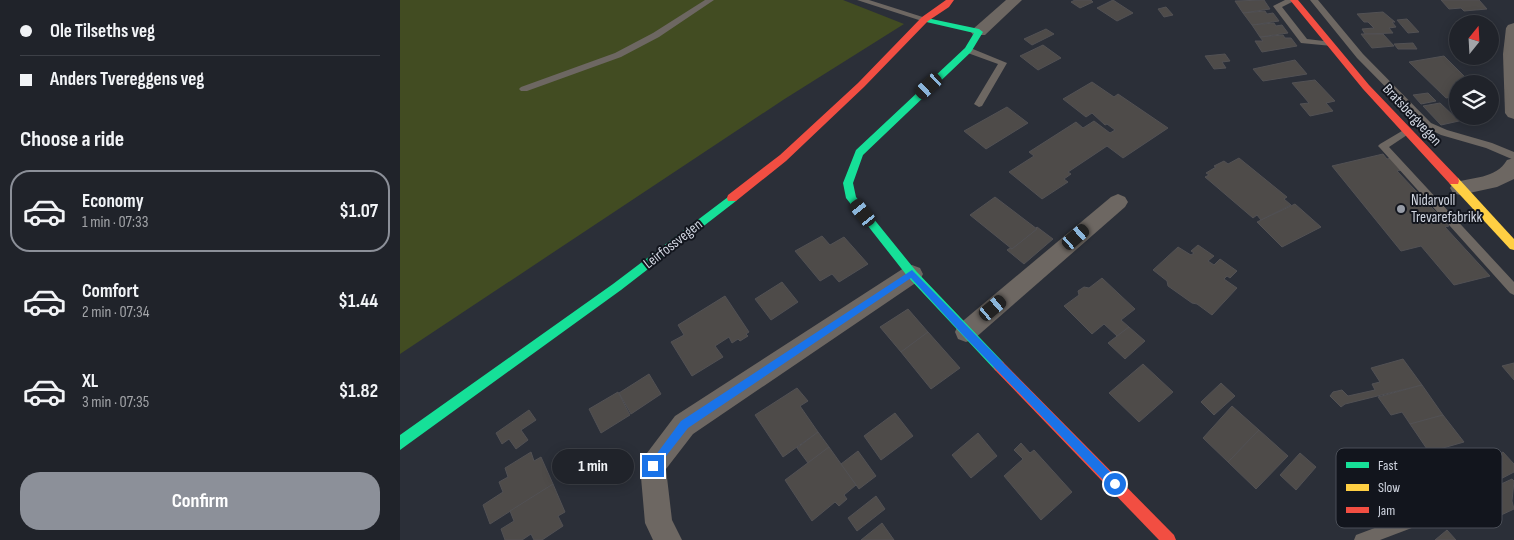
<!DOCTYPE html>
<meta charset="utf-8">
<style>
:root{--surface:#20232a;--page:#2d2f36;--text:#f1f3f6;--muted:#a2a4a8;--line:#3d4047;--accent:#8c9099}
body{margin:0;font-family:"Sofia Sans Condensed",sans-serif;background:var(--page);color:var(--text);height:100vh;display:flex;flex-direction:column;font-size:19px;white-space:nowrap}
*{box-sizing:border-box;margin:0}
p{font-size:16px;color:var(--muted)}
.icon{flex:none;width:28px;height:28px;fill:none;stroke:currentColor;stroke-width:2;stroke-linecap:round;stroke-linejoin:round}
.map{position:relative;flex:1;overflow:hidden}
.side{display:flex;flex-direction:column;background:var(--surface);width:400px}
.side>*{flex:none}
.top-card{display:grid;align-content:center;height:110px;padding:0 20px;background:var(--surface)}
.needle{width:32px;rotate:18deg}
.tools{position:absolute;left:1049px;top:15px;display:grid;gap:10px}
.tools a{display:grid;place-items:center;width:50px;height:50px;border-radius:50%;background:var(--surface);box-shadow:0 2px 12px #0003,0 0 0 1px var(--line);font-size:25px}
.end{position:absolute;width:22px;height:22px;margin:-11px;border:6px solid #1a73e8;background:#fff;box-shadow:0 0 0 2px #fff}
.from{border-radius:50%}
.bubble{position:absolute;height:35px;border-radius:18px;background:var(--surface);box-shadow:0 2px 12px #0003,0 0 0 1px var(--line);font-size:16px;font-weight:700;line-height:35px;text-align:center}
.car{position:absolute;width:15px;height:30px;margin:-15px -8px;border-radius:6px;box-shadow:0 0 4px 1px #0007;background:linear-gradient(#222 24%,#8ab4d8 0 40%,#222 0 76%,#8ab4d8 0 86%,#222 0)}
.top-card b{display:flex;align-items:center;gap:18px;height:48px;font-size:19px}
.top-card b+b{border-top:1px solid var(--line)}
.top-card i{width:12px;height:12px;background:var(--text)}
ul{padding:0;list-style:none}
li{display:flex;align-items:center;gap:15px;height:82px;margin:0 10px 8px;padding:0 10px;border:2px solid transparent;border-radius:20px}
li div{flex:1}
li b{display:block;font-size:19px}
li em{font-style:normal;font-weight:700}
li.current{border-color:var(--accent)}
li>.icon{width:45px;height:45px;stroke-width:1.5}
h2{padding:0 20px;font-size:22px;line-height:60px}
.button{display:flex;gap:10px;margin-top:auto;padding:10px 20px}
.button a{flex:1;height:58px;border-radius:20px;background:var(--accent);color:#fff;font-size:20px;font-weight:700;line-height:58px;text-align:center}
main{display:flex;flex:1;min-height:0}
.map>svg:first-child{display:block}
.green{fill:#424c22}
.building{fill:#4e4b49;stroke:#525154}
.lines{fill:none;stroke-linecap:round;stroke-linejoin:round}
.lane{fill:#6d6762;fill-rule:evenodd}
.street{fill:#6d6762;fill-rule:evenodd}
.fast{fill:#16e098;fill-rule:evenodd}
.slow{fill:#ffcf43;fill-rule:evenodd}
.jam{fill:#f24e42;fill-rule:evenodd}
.route{fill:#1a73e8}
.poi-dot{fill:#979ca6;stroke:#12151d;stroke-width:2}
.labels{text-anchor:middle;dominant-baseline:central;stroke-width:4;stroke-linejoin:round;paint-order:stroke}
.street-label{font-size:15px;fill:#d1d6e1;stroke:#12151d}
.poi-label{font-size:15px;fill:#d1d6e1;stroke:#12151d;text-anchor:start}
.key{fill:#12151d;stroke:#4b4f58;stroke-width:1}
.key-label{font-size:14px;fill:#d1d6e1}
</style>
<main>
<section class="side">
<div class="top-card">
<b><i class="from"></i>Ole Tilseths veg</b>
<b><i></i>Anders Tvereggens veg</b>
</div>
<h2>Choose a ride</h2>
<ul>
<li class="current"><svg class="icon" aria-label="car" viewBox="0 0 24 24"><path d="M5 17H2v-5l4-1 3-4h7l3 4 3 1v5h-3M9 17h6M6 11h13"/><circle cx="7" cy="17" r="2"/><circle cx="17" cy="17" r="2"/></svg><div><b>Economy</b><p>1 min · 07:33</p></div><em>$1.07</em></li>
<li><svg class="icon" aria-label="car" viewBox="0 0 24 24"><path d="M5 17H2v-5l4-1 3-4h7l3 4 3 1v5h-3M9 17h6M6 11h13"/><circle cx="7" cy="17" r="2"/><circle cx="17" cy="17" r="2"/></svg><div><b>Comfort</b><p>2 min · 07:34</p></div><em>$1.44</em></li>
<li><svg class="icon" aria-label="car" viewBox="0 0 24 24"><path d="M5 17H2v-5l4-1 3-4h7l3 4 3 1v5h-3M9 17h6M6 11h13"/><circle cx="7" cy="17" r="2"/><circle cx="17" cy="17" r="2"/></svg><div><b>XL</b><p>3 min · 07:35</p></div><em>$1.82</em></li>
</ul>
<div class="button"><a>Confirm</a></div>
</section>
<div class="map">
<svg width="1114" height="540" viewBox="0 0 1114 540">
<rect width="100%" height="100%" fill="#2b2f38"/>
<polygon class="green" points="0,0 443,0 504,24 383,100 0,354"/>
<g class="building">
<polygon points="675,0 691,0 693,2 680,8 671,2"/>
<polygon points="713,0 733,13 717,21 697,8"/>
<polygon points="864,0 870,9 843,13 835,1"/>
<polygon points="1041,0 1079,0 1087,9 1064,11 1061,8 1049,9"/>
<polygon points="766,7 773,15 764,17 758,9"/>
<polygon points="865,11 867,14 873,13 879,21 852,25 843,13"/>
<polygon points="983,12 995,22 992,22 996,27 989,28 993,33 965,34 962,29 974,28 968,22 964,22 957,14"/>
<polygon points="1007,19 1019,32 1008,33 997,20"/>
<polygon points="874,23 876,26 882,25 888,33 860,37 852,25"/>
<polygon points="646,29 654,34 632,45 624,39"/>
<polygon points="961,34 983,34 994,46 972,48"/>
<polygon points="883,35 885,38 891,38 897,46 862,52 855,41 863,41 860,37"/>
<polygon points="1013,43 1017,49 998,49 994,44"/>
<polygon points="643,45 661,58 638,70 620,56"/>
<polygon points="825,54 830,61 822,62 826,68 814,69 805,56"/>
<polygon points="1044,56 1072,84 1058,84 1058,96 1046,98 1009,62"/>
<polygon points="895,60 907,74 863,81 853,69"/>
<polygon points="915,80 935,101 926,103 933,111 910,116 900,104 909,103 892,83"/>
<polygon points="692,82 714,97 718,94 768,128 723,158 707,146 668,172 671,174 664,179 668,182 642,199 609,172 634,156 629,152 676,122 683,128 694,121 710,133 715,130 707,124 705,125 692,113 686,117 663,99"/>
<polygon points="1028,93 1036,101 1021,104 1013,95"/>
<polygon points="1040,103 1059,121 1041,125 1023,106"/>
<polygon points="607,107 628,123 586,149 564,131"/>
<polygon points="983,154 987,159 991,158 1001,170 997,171 1049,226 1045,227 1090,276 1054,285 1021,246 1001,251 932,166"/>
<polygon points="839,158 887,197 884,199 891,205 861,220 857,215 853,218 805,177 809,175 806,173 816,167 814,166 824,161 828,164"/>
<polygon points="595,197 637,229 612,249 570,215"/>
<polygon points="895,204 921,227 882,247 857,222"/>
<polygon points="637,227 653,239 624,264 607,250 610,248 612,249 637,229 636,228"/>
<polygon points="422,236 430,245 444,237 468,264 439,282 432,274 420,281 395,251"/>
<polygon points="798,245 814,256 808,261 814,265 820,259 837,271 830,278 827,276 824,279 837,288 812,315 797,304 792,303 768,286 767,281 753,270 778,247 791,255 794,253 791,251"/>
<polygon points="702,278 735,309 721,320 729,327 717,336 704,324 692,334 664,306 679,295 678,291 684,287 689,288"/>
<polygon points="382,282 398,302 371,320 355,299"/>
<polygon points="325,296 349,332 346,334 348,336 340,341 338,339 332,343 329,337 315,346 323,357 292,376 271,342 284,335 278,325"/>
<polygon points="508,309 528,332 501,352 480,327"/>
<polygon points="729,327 745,341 725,359 708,343"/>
<polygon points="528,332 560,368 531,389 501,352"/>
<polygon points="1003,359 1022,385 945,404 941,407 930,396 933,392 942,390 948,396 975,390 972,384 980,382 971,368"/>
<polygon points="1114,363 1114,380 1102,366"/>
<polygon points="743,364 773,392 739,422 709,393"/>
<polygon points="249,374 261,394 231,414 219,393"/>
<polygon points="821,383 835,396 814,415 801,402"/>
<polygon points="1022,385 1043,415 1010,424 1002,412 991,415 978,397"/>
<polygon points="397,388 408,401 400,406 418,432 383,457 355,415"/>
<polygon points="218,392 230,415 201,433 189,409"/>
<polygon points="832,406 859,430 828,462 803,438"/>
<polygon points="129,410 136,420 121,430 128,440 116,449 109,439 102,444 96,433"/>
<polygon points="495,413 513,436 481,460 464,436"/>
<polygon points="1043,415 1064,442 1029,452 1010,424"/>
<polygon points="859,430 888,456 856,489 828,462"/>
<polygon points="418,432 429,447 408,463 397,448"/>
<polygon points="578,433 597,456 571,478 552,455"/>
<polygon points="621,443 630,453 634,450 672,492 641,520 604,476 623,459 614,450"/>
<polygon points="429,447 456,485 444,495 447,499 439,506 435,502 412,521 385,480"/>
<polygon points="458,451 476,476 459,489 441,464"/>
<polygon points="131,452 134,461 141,457 153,484 90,524 83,505 103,492 99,482 108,477 105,468"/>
<polygon points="1103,452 1114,464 1114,472 1089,485 1073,468"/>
<polygon points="900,453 916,467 896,490 880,475"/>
<polygon points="1112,479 1114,481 1112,501 1114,509 1084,523 1065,499 1097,483 1099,485"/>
<polygon points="153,484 165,512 158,516 163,526 142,540 134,540 131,534 122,540 105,540 101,529 114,521 110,511"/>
<polygon points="476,496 485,509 457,531 448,518"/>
<polygon points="482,523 494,540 461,540"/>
<polygon points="1047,530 1056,540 1035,540"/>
</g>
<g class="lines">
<g class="lane">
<polygon points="305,0 314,0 259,37 221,57 127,91 121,91 119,89 121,87 215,53 253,33"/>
<polygon points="457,0 469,0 529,19 522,21"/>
<polygon points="885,0 896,0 882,7 907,39 932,42 932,46 901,43 873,6"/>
<polygon points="910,0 918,0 963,54 1031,123 1047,130 1092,143 1114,152 1114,160 1086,148 1041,135 1025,127 957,58"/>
<polygon points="568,47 607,63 582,106 579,107 574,104 598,64 565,52 564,50"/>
<polygon points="1007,128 1010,129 1010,133 989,147 1114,282 1114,295 1110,293 980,148 978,146 980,144"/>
<polygon points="1041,503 1046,505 1048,510 1046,515 980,540 954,540 956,535"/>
</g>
<g class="street">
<polygon points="606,0 622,0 585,35 573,35 571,32 573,29"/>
<polygon points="1114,23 1114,119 1108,117 1105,113 1103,54 1106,28 1108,25"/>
<path d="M 1114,158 L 1114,179 L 1097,187 L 1060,195 L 1053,193 L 1050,188 L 1053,183 C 1072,177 1096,179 1107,160 Z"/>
<polygon points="718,194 725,197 728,202 725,207 574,339 566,342 558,339 555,332 558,325 711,197"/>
<polygon points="512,265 520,268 523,274 520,280 293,434 266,469 272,520 282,540 253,540 245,523 240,466 244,457 275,416 504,268"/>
</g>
<g class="fast">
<polygon points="522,17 579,29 583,32 571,52 463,155 453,183 456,197 516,271 603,362 605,366 603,370 599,372 595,370 508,277 446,198 443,183 456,150 565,48 574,33 522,21"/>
<polygon points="332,194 337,198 336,201 221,290 0,450 0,435 213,284"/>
</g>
<polygon class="slow" points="1054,177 1058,178 1114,239 1114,250 1110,249 1050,184 1049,181 1050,178"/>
<g class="jam">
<polygon points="546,0 554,0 549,7 528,21 464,87 386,161 336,201 328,201 327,198 328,195 380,155 458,83 522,17"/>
<polygon points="890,0 898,0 969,85 1058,178 1059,181 1058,184 1050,184 963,89"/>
<polygon points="599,360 603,362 774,535 776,540 759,540 595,370 593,366 595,362"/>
</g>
</g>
<polygon class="route" points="512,270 719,481 719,488 711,488 562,334 511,278 288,428 256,469 250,469 250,463 281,421"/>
<circle class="poi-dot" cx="1001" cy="209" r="5"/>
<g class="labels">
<g class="street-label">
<text transform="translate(1012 115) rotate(47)">Bratsbergvegen</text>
<text transform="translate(273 244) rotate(-38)">Leirfossvegen</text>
</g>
<g class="poi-label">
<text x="1011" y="200">Nidarvoll<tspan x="1011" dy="17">Trevarefabrikk</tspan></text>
</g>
</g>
<rect x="936" y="448" width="166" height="80" rx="8" class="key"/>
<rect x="946" y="462" width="23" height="6" fill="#16e098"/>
<rect x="946" y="484" width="23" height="7" fill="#ffcf43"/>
<rect x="946" y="507" width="23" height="6" fill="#f24e42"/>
<g class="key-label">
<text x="978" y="470">Fast</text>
<text x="978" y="492">Slow</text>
<text x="978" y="515">Jam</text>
</g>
</svg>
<div class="tools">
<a><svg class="needle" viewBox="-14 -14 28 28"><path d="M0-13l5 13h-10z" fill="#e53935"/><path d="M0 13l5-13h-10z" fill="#a2a4a8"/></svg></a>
<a><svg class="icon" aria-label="layers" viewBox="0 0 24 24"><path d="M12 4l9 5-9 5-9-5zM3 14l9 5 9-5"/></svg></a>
</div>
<i class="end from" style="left:715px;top:484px"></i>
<i class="end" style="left:253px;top:466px"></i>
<div class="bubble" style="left:152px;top:449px;width:82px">1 min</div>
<i class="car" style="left:529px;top:86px;rotate:228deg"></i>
<i class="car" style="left:463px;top:213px;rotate:321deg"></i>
<i class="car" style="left:676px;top:237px;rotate:49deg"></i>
<i class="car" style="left:593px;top:308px;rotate:50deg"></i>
</div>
</main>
